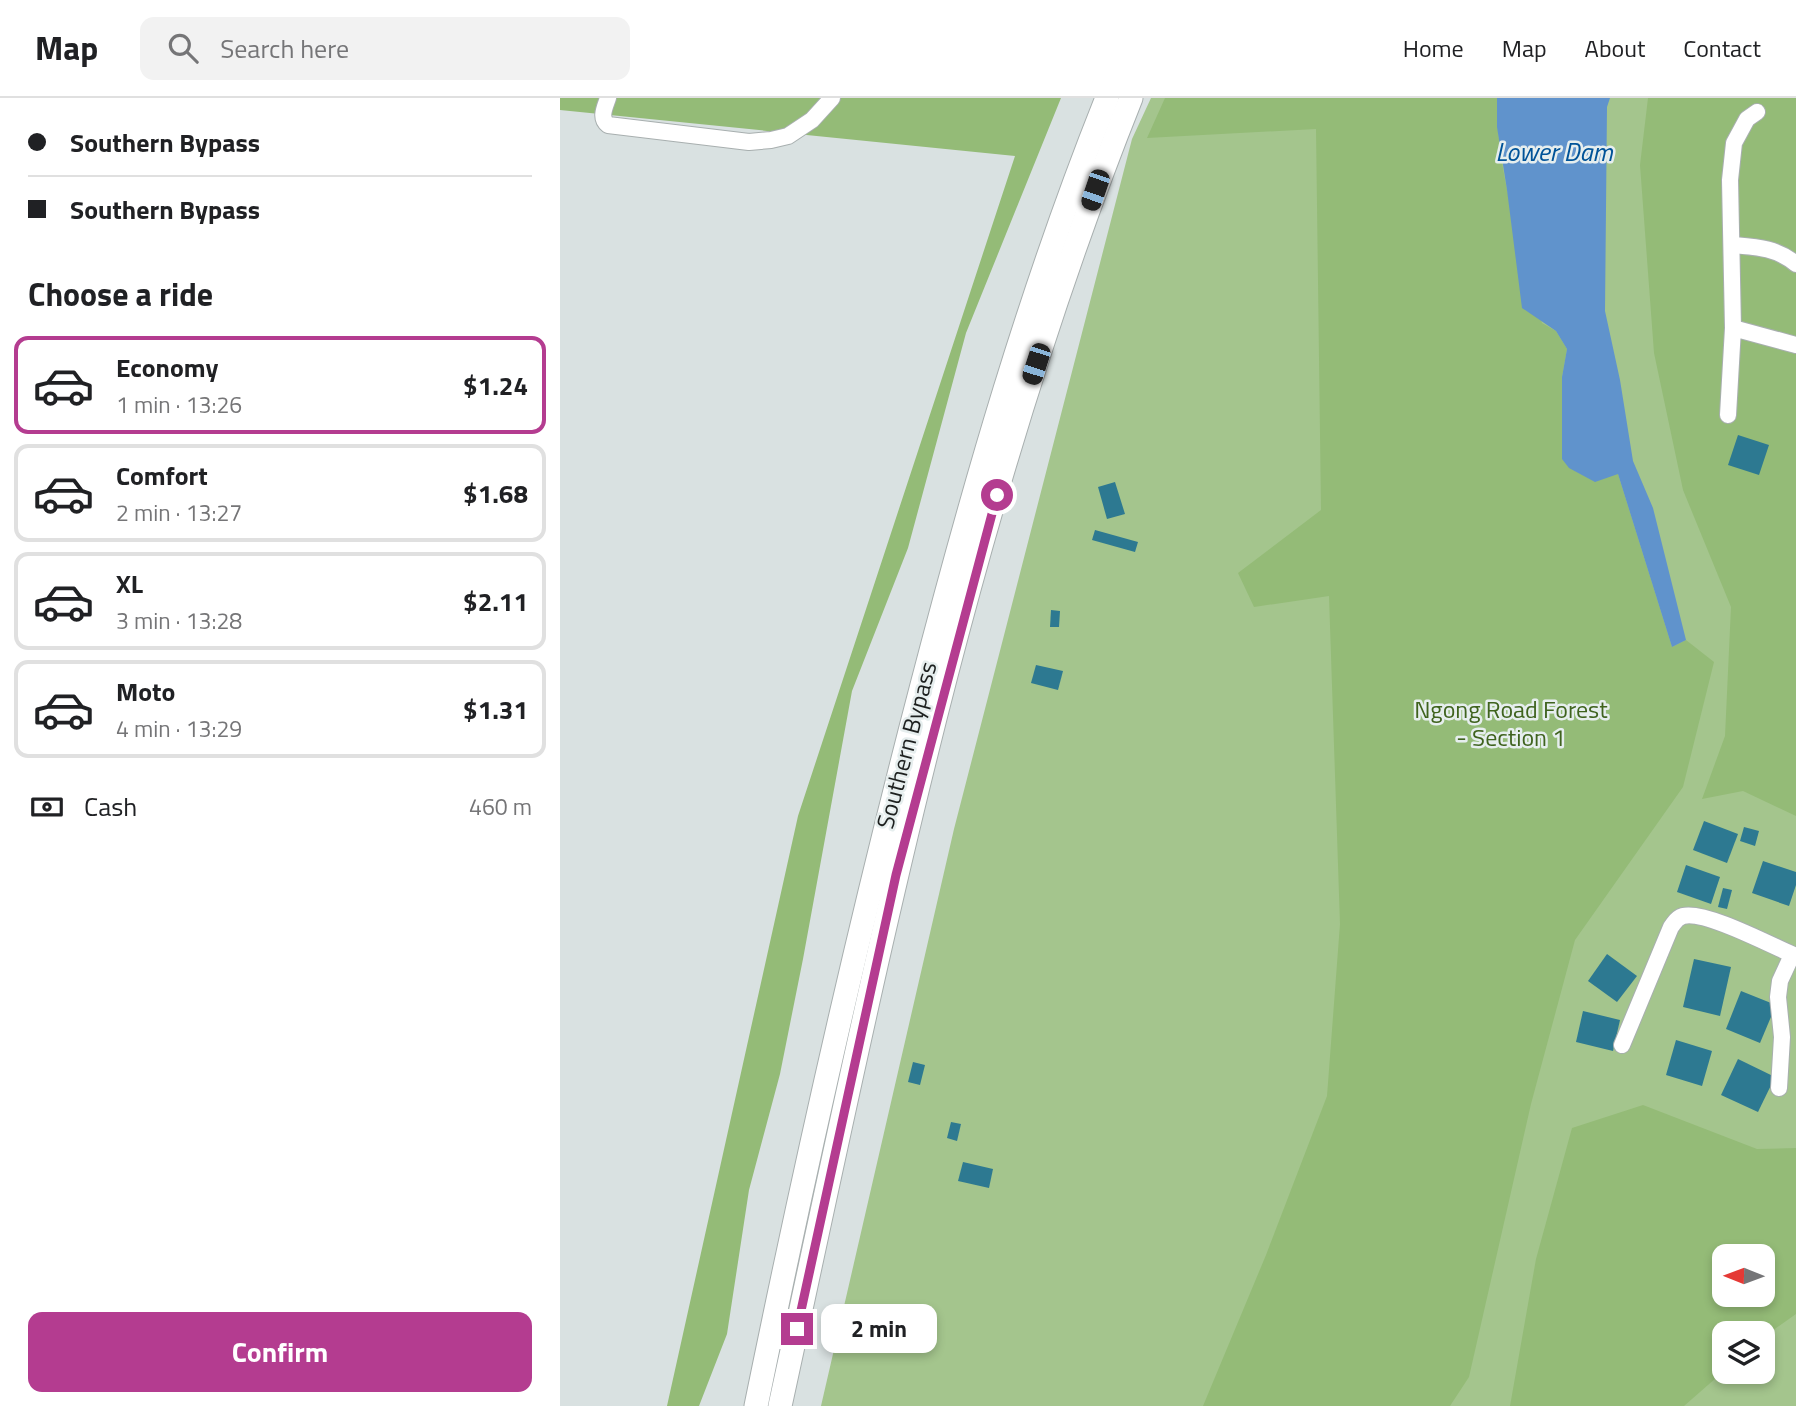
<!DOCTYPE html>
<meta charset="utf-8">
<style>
:root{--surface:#fff;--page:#f2f2f2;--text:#202124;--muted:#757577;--line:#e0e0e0;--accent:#b43c90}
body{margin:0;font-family:"Titillium Web",sans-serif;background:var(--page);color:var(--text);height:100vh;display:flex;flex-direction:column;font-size:26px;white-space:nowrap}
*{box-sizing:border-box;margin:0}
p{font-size:23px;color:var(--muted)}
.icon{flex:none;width:38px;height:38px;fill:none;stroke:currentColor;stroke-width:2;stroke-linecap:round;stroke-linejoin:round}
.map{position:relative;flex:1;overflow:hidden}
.panel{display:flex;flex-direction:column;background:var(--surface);width:560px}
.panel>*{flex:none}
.hud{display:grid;align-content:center;height:154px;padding:0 28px;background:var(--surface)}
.needle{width:46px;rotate:271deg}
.buttons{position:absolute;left:1152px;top:1146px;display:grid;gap:14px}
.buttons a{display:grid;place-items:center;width:63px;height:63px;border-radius:14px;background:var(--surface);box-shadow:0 4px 10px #0003;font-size:35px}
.end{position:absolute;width:32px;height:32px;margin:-16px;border:9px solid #b43c90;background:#fff;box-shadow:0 0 0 4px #fff}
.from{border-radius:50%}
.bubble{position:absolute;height:49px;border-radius:14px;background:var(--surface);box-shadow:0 4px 10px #0003;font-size:23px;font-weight:700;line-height:49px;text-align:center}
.car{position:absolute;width:21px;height:42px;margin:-21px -10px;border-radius:9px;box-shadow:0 0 5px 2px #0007;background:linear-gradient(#222 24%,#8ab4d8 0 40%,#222 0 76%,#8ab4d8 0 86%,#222 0)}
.hud b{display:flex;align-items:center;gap:24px;height:66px;font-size:26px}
.hud b+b{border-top:2px solid var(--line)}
.hud i{width:18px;height:18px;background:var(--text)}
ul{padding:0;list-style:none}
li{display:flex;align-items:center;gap:21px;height:98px;margin:0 14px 10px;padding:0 14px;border:4px solid var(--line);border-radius:14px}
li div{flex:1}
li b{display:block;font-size:26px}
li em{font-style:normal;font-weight:700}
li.current{border-color:var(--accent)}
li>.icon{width:63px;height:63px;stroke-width:1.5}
h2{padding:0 28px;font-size:32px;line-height:84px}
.pay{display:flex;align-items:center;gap:18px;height:77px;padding:0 28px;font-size:26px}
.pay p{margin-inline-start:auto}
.action{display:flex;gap:14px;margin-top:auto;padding:14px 28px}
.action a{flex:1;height:80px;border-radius:14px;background:var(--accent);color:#fff;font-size:28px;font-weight:700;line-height:80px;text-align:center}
header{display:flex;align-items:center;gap:42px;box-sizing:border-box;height:98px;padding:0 35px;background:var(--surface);border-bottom:2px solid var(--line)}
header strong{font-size:33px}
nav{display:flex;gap:38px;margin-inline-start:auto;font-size:24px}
.search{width:490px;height:63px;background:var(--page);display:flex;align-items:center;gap:18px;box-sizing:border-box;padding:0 24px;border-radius:14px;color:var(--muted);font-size:26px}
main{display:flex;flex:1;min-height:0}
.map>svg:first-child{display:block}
.green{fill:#a4c58d;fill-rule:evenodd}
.forest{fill:#94bb77;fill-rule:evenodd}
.water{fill:#6093cc}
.building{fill:#2d7991}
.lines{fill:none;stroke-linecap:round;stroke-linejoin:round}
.minor-casing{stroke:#a8afaf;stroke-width:18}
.highway-casing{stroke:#a8afaf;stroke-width:25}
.minor{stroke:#fff;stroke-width:16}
.highway{stroke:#fff;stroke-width:23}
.route{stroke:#b43c90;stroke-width:9}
.labels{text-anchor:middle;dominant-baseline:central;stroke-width:5;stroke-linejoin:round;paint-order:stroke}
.park-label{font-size:24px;fill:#3f631e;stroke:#e6eeee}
.street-label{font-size:24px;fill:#1d201f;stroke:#e6eeee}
.water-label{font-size:26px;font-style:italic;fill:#005398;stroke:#e6eeee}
</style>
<header>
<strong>Map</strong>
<div class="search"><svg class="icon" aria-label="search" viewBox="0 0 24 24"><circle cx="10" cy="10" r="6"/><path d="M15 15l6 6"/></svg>Search here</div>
<nav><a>Home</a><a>Map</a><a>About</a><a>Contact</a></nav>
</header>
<main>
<section class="panel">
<div class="hud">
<b><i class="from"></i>Southern Bypass</b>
<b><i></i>Southern Bypass</b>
</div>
<h2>Choose a ride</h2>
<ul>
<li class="current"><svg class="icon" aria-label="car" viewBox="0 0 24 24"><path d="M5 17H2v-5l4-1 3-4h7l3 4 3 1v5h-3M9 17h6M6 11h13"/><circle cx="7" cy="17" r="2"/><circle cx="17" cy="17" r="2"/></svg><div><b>Economy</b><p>1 min · 13:26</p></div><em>$1.24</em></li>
<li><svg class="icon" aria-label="car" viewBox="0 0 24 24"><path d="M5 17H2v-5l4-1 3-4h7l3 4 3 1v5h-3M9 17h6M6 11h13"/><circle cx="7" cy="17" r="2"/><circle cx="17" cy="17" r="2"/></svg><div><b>Comfort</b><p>2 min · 13:27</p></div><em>$1.68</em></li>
<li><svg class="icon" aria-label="car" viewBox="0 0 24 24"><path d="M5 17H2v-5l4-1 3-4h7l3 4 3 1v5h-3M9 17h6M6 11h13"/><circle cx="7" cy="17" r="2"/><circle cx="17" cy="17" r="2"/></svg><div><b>XL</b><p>3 min · 13:28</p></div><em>$2.11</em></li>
<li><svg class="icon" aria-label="car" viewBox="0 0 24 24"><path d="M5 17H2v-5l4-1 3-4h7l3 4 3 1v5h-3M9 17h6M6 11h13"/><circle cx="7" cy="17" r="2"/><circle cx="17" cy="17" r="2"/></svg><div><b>Moto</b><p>4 min · 13:29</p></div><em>$1.31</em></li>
</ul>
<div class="pay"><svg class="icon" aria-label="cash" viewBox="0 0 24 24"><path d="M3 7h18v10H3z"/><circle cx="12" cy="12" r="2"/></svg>Cash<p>460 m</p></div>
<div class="action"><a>Confirm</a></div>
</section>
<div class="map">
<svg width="1236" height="1308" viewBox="0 0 1236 1308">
<rect width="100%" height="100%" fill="#d9e1e1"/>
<path class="green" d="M 591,0 L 1236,0 L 1236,1308 L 261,1308 L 394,731 L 572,41 ZM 1164,1158 L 1202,1158 L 1202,1197 L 1164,1197 ZM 1164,1236 L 1202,1236 L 1202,1274 L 1164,1274 Z"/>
<g class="forest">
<polygon points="0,0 501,0 406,235 348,450 292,593 243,861 220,976 189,1092 167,1236 139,1308 107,1308 238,718 455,58 0,12"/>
<path d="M 605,0 L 937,0 C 936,76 963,152 982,225 L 996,233 L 1007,251 L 1002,279 L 1002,361 L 1058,376 L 1112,549 L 1126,542 L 1154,564 L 1123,689 L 1015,842 L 971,1006 L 909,1279 L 890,1308 L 643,1308 L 706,1157 L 767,998 L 780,826 L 769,498 L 694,509 L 678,475 L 761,412 L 756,31 L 587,40 Z"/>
<polygon points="1088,0 1236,0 1236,718 1183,693 1142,701 1165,638 1171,509 1123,392 1094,255 1080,67"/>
<path d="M 1083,1007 L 1197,1051 L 1236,1050 L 1236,1216 L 1202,1240 L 1202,1236 L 1164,1236 L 1164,1273 L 1124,1308 L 950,1308 L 976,1161 L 1012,1030 ZM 1202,1158 L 1202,1197 L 1164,1197 L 1164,1158 Z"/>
</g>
<polygon class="water" points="937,0 1050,0 1047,9 1045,213 1060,282 1073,363 1093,410 1126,542 1112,549 1058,376 1035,384 1009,370 1002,361 1002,279 1007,251 996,233 962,210 947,92 937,29"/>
<g class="building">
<polygon points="1178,337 1209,347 1199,377 1168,367"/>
<polygon points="555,384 565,416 547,421 538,389"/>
<polygon points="535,432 578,444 575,454 532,442"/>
<polygon points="491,512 500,513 499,529 490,529"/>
<polygon points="476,567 503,573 498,592 471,585"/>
<polygon points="1144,723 1178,736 1167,765 1133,752"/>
<polygon points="1184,729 1199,733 1195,748 1180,743"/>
<polygon points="1203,763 1236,774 1236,787 1229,808 1192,795"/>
<polygon points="1126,767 1160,779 1151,806 1117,794"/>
<polygon points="1163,790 1172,792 1167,811 1158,809"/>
<polygon points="1047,856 1077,878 1057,904 1028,883"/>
<polygon points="1134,861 1171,869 1160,918 1123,909"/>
<polygon points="1181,893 1216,907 1200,945 1166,931"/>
<polygon points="1023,913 1060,922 1053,953 1016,944"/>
<polygon points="1116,942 1152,953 1142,988 1106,977"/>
<polygon points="1178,961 1215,979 1198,1014 1161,997"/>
<polygon points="353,964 365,967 360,987 348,984"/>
<polygon points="391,1024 401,1026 397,1043 387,1040"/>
<polygon points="403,1064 433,1071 429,1090 398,1083"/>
</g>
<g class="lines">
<g class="minor-casing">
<g id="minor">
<path d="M 48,0 C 45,9 39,20 48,27 L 189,44 L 211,42 L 228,38 L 252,22 L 272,0"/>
<path d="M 1173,147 C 1197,149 1217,150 1236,166"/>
<polyline points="1173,230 1170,82 1174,45 1187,21 1197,14"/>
<polyline points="1168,317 1173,230 1236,247"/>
<path d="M 1062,947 L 1111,829 C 1115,824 1116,820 1123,818 C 1145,812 1212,848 1236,858"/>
<polyline points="1219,990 1222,939 1218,899 1220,883 1232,857"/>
</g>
</g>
<g class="highway-casing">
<g id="highway">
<path d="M 196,1308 C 245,1068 299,828 361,591 C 413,391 470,192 547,0"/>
<path d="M 220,1308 C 316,867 403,420 571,0"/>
</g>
</g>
<use href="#minor" class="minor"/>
<use href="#highway" class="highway"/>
</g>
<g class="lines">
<polyline class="route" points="237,1231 336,777 437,397"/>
</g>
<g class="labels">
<g class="park-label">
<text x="951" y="611">Ngong Road Forest<tspan x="951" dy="28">- Section 1</tspan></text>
</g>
<g class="street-label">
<text transform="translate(346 647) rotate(-75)">Southern Bypass</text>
</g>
<g class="water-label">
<text x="994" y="53">Lower Dam</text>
</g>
</g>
</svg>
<div class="buttons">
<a><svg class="needle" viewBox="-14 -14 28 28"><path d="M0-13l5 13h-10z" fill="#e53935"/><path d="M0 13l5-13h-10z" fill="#757577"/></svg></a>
<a><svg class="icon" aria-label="layers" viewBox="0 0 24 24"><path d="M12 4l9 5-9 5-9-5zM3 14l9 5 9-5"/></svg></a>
</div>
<i class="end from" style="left:437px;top:397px"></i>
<i class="end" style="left:237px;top:1231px"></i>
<div class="bubble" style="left:261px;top:1206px;width:116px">2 min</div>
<i class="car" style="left:535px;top:92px;rotate:199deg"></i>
<i class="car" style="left:476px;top:266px;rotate:198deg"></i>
</div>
</main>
